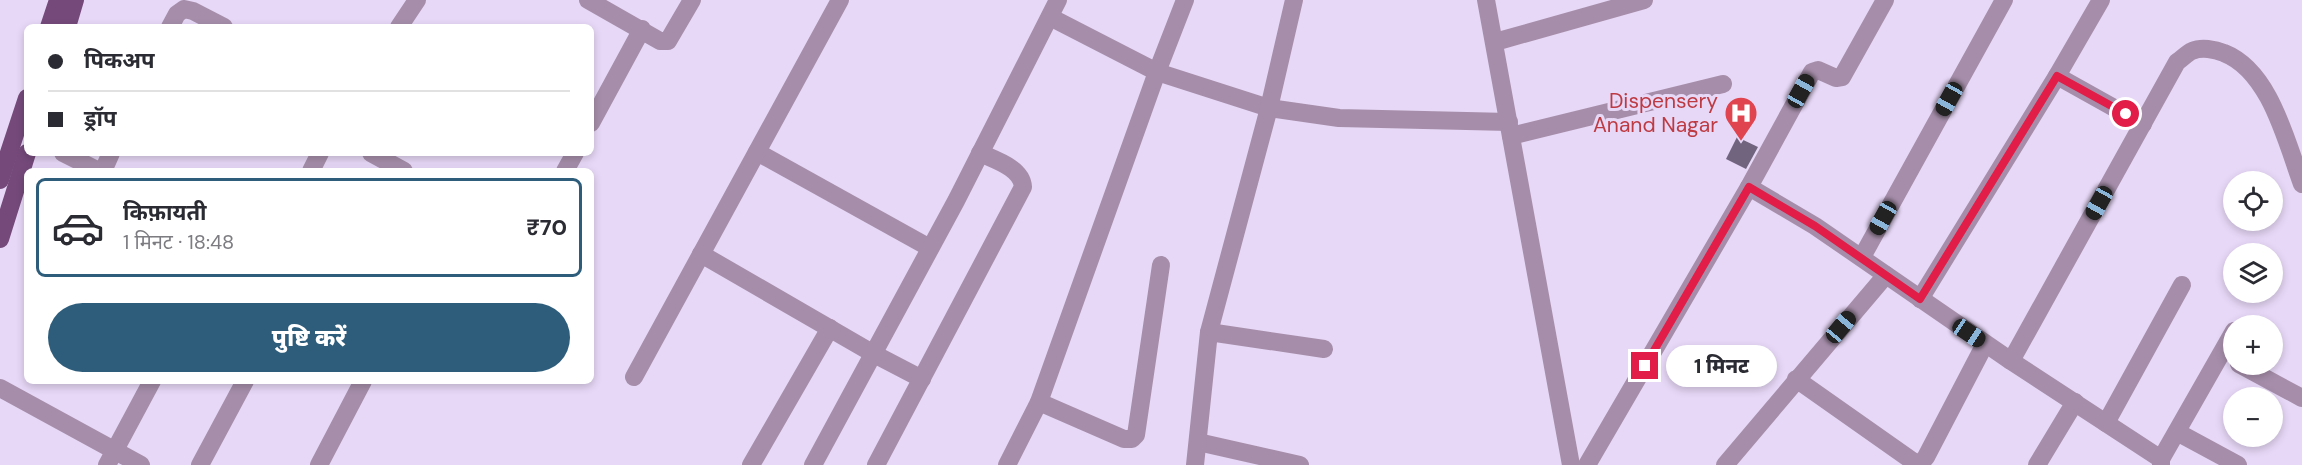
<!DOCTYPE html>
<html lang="hi">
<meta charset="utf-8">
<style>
:root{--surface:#fff;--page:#f7f7f7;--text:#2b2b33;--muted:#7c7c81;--line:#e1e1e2;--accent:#2e5d7c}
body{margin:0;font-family:"DM Sans","Noto Sans Devanagari",sans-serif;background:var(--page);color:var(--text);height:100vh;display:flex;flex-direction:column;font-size:22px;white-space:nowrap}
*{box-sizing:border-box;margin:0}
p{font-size:20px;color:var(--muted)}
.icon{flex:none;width:33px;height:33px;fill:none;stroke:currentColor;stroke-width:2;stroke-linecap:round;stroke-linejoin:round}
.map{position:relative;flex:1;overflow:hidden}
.side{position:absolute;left:24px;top:168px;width:570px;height:216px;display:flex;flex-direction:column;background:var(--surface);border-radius:9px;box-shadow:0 3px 9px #0003}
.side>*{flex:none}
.top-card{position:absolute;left:24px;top:24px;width:570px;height:132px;border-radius:9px;box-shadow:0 3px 9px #0003;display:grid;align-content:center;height:132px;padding:0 24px;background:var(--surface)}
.buttons{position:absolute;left:2223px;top:171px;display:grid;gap:12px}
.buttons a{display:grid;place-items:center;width:60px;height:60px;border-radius:50%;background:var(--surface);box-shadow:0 3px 9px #0003;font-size:30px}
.end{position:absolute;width:27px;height:27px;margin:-14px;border:8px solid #e11d48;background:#fff;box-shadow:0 0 0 3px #fff}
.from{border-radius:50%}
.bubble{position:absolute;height:42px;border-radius:21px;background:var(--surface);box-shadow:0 3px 9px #0003;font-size:20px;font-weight:800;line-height:42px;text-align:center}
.car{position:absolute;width:18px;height:36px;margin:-18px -9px;border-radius:8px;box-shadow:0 0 4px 2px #0007;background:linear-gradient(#222 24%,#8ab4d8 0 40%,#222 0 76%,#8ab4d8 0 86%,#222 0)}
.top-card b{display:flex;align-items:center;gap:21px;height:57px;font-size:22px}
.top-card b+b{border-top:2px solid var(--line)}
.top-card i{width:15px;height:15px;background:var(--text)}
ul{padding:10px 0 0;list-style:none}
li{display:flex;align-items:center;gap:18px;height:99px;margin:0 12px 9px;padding:0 12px;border:3px solid transparent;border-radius:9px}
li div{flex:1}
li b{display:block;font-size:22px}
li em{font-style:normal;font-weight:800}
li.on{border-color:var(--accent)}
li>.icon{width:54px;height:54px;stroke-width:1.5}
.button{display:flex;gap:12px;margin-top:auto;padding:12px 24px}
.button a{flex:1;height:69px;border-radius:36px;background:var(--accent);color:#fff;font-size:24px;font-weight:800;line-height:69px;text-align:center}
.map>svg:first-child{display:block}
.building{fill:#71647f}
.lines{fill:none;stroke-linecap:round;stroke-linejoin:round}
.minor{stroke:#a68eaa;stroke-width:18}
.major{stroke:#754a7b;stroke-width:18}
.route{stroke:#e11d48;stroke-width:8}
.labels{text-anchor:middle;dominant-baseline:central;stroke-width:6;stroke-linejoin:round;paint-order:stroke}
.health-label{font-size:21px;fill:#be3a42;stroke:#e7d8f7;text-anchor:end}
</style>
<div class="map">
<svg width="2302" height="465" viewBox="0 0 2302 465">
<rect width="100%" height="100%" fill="#e7d8f7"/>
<polygon class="building" points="1737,137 1758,147 1746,169 1726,159"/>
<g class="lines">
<g class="minor">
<polyline points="588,0 660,41 668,41 692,0"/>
<polyline points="1486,0 1571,465"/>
<polyline points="1050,17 1157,72 1269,108 1339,118 1509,122"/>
<polyline points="170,27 177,14 184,9 193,11 224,27"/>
<polyline points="399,27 417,0"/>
<polyline points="1495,42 1644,0"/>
<polyline points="2057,76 2143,124"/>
<polyline points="591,123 642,29"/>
<polyline points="1511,136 1723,84"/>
<polyline points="757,152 930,248"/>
<polyline points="63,153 99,171"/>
<polyline points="371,153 404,171"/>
<polyline points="103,171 111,153"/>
<polyline points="311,171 320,153"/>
<polyline points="565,171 575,153"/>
<polyline points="1749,187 1815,226 2011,361 2161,459"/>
<polyline points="701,254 874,354 922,379"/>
<polyline points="1862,257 2004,0"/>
<polyline points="1920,299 2057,76 2101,0"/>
<polyline points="1209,332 1324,349"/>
<path d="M 2011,361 L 2177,62 C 2182,59 2187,53 2192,51 C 2201,47 2215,49 2224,53 C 2270,71 2286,141 2302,184"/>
<polyline points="2239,364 2302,398"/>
<polyline points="634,377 840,0"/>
<polyline points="1796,379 1914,462 1921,463 1926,457 1985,344"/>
<polyline points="0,388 141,465"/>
<polyline points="1039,402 1124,439 1132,439 1136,435 1161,265"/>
<polyline points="2106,423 2182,285"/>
<polyline points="2177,432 2238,465"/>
<polyline points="1198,442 1300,465"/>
<polyline points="107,465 152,381"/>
<polyline points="200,465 245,381"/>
<polyline points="319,465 363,381"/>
<polyline points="751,465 830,328"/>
<polyline points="813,465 956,201 1058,0"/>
<path d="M 876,465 L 1023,187 C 1022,168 995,160 980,153"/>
<polyline points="1007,465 1039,402 1157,72 1185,0"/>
<polyline points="1195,465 1209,332 1269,108 1294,0"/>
<polyline points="1587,465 1749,187 1812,72 1818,70 1836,78 1842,77 1885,0"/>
<polyline points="1725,465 1886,275"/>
<polyline points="2037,465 2075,402"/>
<polyline points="2161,465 2161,459 2234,331"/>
</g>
<g class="major">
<polyline points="49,27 58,0"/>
<polyline points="67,27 75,0"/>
<polyline points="0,180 27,98"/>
<polyline points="0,239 27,153"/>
</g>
</g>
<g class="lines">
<polyline class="route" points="1645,366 1749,187 1815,226 1920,299 2057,76 2126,114"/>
</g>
<defs>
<g id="hospital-pin" transform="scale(1.725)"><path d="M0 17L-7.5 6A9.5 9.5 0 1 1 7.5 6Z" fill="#e0444e" stroke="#e7d8f7"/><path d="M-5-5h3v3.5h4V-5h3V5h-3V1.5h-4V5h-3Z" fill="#fff"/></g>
</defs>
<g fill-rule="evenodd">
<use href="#hospital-pin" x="1741" y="113"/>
</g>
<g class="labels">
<g class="health-label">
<text x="1718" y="101">Dispensery<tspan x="1718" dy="24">Anand Nagar</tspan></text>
</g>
</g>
</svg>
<div class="buttons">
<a><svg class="icon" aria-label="locate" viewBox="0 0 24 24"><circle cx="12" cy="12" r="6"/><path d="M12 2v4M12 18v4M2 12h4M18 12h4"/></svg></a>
<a><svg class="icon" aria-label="layers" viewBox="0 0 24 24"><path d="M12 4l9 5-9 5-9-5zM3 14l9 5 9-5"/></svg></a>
<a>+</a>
<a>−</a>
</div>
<i class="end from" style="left:2126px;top:114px"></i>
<i class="end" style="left:1645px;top:366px"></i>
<div class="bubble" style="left:1666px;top:345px;width:111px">1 मिनट</div>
<i class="car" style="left:1801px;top:91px;rotate:29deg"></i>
<i class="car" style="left:1949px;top:99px;rotate:209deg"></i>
<i class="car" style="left:2099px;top:203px;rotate:209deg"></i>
<i class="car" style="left:1883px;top:218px;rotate:209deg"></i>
<i class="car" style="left:1841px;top:327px;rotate:40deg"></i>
<i class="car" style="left:1969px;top:333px;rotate:124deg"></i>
<div class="top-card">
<b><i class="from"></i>पिकअप</b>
<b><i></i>ड्रॉप</b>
</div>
<section class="side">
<ul>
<li class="on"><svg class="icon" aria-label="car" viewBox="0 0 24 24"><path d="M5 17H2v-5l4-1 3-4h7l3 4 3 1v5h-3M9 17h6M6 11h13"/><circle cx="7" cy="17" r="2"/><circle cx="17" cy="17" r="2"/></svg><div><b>किफ़ायती</b><p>1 मिनट · 18:48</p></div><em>₹70</em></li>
</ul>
<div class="button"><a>पुष्टि करें</a></div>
</section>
</div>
